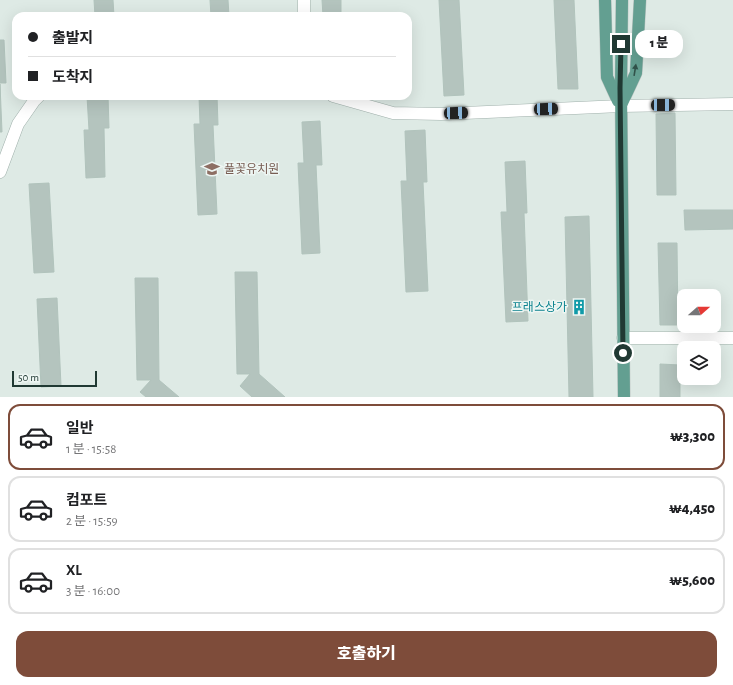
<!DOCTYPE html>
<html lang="ko">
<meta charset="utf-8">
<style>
:root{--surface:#fff;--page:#f2f2f2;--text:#202124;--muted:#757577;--line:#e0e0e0;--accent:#7e4c3a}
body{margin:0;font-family:"Alegreya Sans","Noto Sans KR",sans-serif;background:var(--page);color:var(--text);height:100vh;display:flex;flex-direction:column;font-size:15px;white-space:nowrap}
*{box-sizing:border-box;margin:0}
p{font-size:13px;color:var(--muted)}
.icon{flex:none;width:22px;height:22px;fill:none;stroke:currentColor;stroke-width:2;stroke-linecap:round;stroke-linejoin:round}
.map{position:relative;height:397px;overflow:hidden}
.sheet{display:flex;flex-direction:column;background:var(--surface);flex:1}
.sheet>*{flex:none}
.banner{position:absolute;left:12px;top:12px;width:400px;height:88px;border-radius:12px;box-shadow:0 4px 16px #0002;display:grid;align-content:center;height:88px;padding:0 16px;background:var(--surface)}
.needle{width:26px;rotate:69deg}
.buttons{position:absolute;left:677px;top:289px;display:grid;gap:8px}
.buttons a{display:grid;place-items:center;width:44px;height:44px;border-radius:8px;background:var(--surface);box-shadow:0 4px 16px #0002;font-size:20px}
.scale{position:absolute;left:12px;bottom:10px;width:85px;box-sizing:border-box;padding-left:4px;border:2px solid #203933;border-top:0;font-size:11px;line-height:14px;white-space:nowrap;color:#203933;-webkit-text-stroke:3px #eef6f3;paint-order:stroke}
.end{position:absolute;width:18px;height:18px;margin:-9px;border:5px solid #203933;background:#fff;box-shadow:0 0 0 2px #fff}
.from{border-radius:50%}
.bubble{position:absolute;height:28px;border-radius:12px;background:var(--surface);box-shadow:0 4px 16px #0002;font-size:13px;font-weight:800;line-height:28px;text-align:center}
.car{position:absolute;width:12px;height:24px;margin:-12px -6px;border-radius:5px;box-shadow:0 0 3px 1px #0007;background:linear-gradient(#222 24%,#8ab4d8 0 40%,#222 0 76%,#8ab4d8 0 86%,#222 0)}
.banner b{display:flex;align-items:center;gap:14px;height:38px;font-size:15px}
.banner b+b{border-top:1px solid var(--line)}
.banner i{width:10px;height:10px;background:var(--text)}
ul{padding:7px 0 0;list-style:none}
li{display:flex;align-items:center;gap:12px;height:66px;margin:0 8px 6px;padding:0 8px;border:2px solid var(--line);border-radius:12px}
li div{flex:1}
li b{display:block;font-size:15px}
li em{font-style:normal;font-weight:800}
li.on{border-color:var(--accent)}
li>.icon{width:36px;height:36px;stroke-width:1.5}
.primary-button{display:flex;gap:8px;margin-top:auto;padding:8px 16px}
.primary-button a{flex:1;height:46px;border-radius:12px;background:var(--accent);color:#fff;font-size:16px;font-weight:800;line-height:46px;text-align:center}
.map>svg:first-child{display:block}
.building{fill:#b4c4be;stroke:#b1c3bc}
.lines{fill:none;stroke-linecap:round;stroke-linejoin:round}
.minor-casing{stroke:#a1b1ac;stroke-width:13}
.major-casing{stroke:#bcc4c2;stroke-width:13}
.minor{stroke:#fff;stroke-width:12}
.major{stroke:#639f91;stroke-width:12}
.oneway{fill:#31524a}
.route{stroke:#203933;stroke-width:5}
.labels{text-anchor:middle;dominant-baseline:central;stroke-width:3;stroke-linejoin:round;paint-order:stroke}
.education-label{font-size:12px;fill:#785e54;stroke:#eef6f3;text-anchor:start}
.culture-label{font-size:12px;fill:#0d838f;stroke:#eef6f3;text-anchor:end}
</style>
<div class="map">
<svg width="733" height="397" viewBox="0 0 733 397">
<rect width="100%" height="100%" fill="#deeae5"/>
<g class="building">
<polygon points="94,0 113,0 114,16 95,16"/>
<polygon points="210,0 228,0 229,16 211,16"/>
<polygon points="322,0 341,0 341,16 323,16"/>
<polygon points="439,0 459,0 464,95 444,96"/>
<polygon points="554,0 574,0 578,89 558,89"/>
<polygon points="0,40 4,40 6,83 0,83"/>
<polygon points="0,84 2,132 0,132"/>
<polygon points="87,96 108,96 109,128 104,128 105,177 86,178 84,130 89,130"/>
<polygon points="199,96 217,96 218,125 213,125 217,214 198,215 194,124 200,124"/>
<polygon points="675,113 676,195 657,195 656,114"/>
<polygon points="320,121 322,165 316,165 320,253 302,254 298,163 304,163 302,122"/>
<polygon points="425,130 427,182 423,182 428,291 406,292 401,181 407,181 405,131"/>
<polygon points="525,161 527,213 524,213 528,321 506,322 501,212 507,212 505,162"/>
<polygon points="49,183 54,272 34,273 29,184"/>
<polygon points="684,210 733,210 733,229 685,230"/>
<polygon points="589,216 593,397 569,397 565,217"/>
<polygon points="658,243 677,243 678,325 660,325"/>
<polygon points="235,272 257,272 259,374 285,397 252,397 240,386 250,374 237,374"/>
<polygon points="135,278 158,278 159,380 179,397 146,397 140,392 151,380 137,380"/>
<polygon points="57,298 61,386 41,387 37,299"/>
<polygon points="660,364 680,365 680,397 660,397"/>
</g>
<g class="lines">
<g class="minor-casing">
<g id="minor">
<polyline points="304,0 304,16"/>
<polyline points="333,96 393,113 441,114 621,106 733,104"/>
<polyline points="0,172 18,124 34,101 39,96"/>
<polyline points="623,338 733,338"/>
</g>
</g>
<g class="major-casing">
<g id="major">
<polyline points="605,0 607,77 618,101"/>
<polyline points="622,0 621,88 624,397"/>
<polyline points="622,103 636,73 640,0"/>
</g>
</g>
<use href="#minor" class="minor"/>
<use href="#major" class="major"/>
</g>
<defs><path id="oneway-solid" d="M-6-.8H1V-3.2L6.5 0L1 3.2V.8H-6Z"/></defs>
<use class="oneway" href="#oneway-solid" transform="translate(635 70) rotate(-81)"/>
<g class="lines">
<polyline class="route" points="621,44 620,88 623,353"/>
</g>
<defs>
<g id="school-bare" transform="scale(1.2)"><path d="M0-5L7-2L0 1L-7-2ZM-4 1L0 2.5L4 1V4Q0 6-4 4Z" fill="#8d6e63" stroke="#eef6f3" stroke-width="2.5" paint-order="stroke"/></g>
<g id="building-bare" transform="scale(1.2)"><path d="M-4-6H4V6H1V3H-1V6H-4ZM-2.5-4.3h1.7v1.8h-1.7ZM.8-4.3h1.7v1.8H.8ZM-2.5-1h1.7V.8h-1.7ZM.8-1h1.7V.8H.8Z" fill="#0f9aa8" stroke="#eef6f3" stroke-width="2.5" paint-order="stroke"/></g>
</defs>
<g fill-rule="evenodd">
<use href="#school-bare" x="212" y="169"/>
<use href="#building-bare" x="579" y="307"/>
</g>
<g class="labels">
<g class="education-label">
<text x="224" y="169">풀꽃유치원</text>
</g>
<g class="culture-label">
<text x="567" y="307">프래스상가</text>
</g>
</g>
</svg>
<div class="buttons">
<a><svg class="needle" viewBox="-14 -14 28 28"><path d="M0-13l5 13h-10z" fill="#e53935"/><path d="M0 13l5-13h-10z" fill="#757577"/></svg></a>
<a><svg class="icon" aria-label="layers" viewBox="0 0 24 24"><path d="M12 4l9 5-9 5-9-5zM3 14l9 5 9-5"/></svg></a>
</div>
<div class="scale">50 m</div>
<i class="end from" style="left:623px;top:353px"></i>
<i class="end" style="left:621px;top:44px"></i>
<div class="bubble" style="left:635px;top:30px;width:48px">1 분</div>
<i class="car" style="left:663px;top:105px;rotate:89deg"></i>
<i class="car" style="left:546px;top:109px;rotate:88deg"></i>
<i class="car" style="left:456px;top:113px;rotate:88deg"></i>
<div class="banner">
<b><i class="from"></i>출발지</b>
<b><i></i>도착지</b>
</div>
</div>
<section class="sheet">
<ul>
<li class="on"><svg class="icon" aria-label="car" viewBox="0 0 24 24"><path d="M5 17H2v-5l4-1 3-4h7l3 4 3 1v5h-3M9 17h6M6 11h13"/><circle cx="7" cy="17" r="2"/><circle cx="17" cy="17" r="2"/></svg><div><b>일반</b><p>1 분 · 15:58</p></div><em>₩3,300</em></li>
<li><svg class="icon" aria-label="car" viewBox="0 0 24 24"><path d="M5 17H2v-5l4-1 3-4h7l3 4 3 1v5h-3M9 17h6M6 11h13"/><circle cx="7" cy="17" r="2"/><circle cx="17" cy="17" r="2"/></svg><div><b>컴포트</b><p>2 분 · 15:59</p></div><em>₩4,450</em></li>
<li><svg class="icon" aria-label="car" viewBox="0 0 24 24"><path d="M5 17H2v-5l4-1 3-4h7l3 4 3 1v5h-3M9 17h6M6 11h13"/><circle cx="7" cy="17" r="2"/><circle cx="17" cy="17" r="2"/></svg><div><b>XL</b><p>3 분 · 16:00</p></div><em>₩5,600</em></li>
</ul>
<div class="primary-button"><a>호출하기</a></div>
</section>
